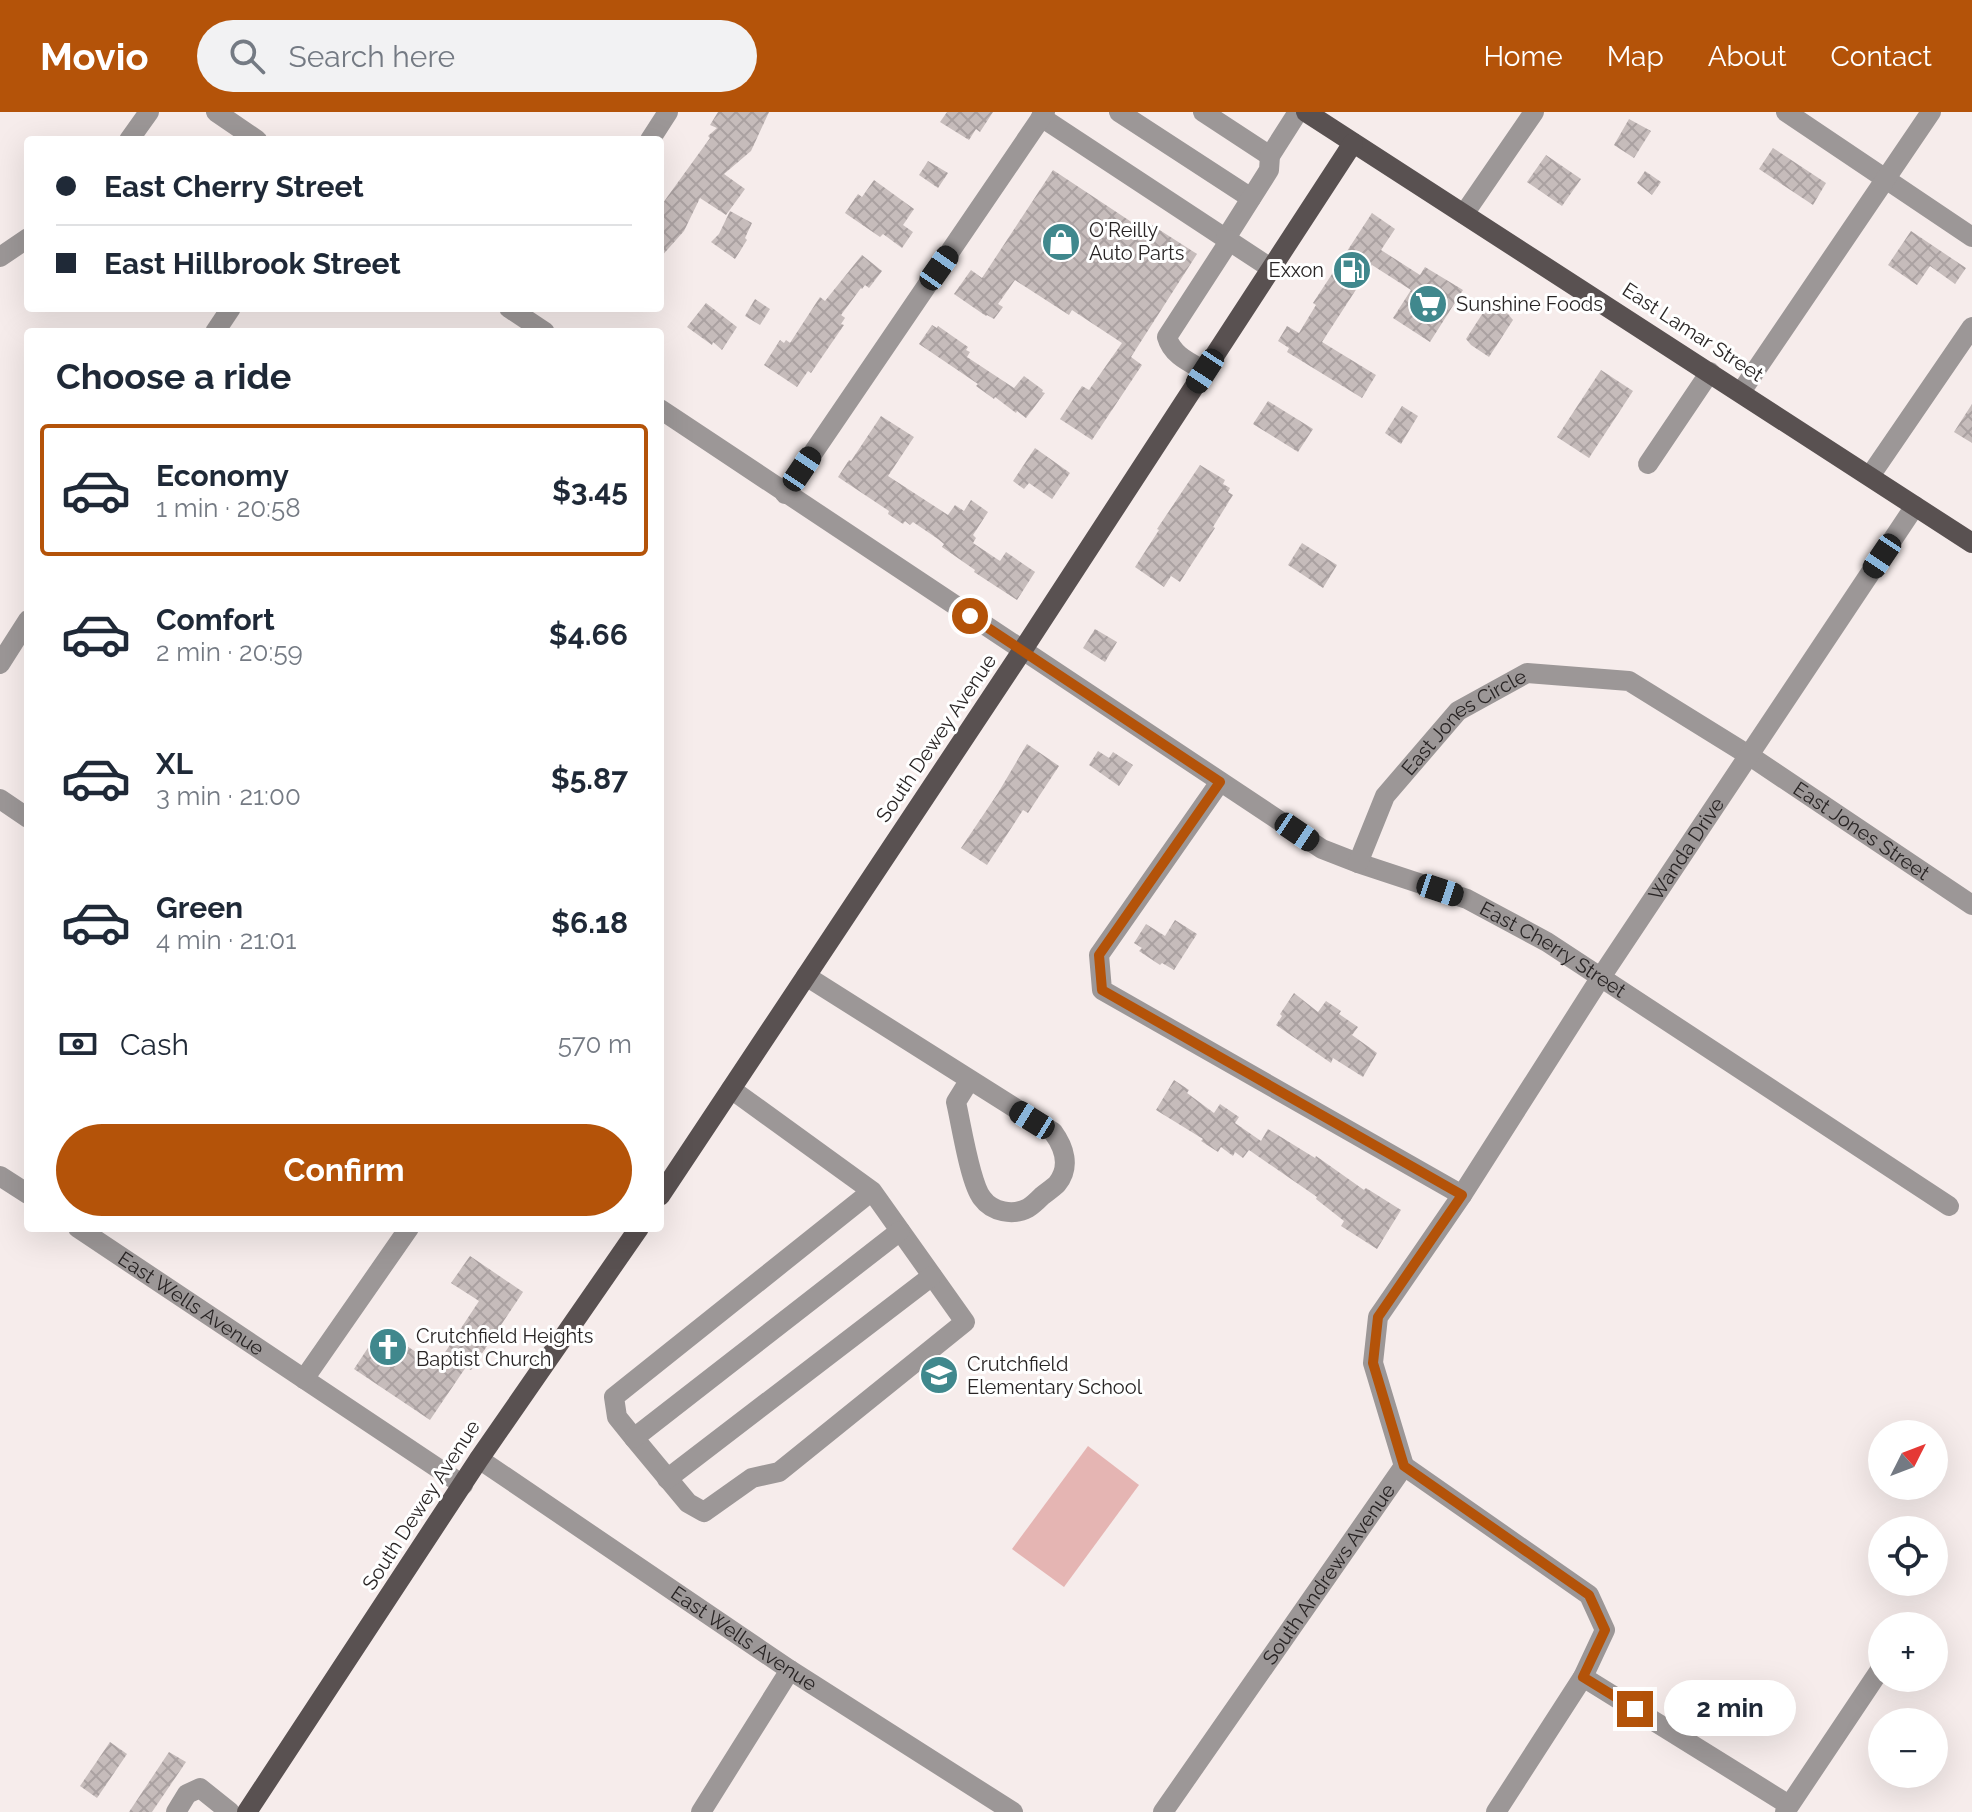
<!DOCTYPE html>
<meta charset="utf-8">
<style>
:root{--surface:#fff;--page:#f2f2f3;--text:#1f2937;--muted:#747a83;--line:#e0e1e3;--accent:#b45309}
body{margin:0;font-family:Raleway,sans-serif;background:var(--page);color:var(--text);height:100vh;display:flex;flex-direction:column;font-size:30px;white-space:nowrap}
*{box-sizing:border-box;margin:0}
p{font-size:26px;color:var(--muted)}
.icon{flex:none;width:44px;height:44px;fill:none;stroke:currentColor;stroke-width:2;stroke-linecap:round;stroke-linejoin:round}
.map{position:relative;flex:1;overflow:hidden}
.panel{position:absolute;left:24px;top:216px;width:640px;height:904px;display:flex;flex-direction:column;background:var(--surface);border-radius:8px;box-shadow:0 8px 32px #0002}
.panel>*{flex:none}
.hud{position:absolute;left:24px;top:24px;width:640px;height:176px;border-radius:8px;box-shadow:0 8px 32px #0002;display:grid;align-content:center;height:176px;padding:0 32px;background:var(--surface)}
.needle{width:52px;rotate:48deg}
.controls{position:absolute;left:1868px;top:1308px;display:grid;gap:16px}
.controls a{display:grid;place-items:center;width:80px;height:80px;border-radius:50%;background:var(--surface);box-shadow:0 8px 32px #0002;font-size:40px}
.end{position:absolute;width:36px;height:36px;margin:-18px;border:10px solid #b45309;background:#fff;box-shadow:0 0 0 4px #fff}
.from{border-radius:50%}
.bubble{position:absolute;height:56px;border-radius:28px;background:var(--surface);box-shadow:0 8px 32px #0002;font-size:26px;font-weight:700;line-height:56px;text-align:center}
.car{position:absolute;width:24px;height:48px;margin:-24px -12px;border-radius:10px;box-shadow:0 0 6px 2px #0007;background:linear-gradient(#222 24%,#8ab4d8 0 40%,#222 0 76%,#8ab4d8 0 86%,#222 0)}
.hud b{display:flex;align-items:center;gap:28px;height:76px;font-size:30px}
.hud b+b{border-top:2px solid var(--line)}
.hud i{width:20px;height:20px;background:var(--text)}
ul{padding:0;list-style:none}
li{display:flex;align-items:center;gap:24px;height:132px;margin:0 16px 12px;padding:0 16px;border:4px solid transparent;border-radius:8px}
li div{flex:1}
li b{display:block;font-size:30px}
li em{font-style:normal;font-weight:700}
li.selected{border-color:var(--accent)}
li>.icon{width:72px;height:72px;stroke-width:1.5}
h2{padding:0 32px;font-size:36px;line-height:96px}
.pay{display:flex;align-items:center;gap:20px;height:88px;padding:0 32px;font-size:30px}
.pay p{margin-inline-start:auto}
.button{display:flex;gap:16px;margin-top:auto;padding:16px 32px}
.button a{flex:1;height:92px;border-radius:48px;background:var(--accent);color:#fff;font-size:32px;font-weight:700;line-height:92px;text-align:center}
header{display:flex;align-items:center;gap:48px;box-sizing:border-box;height:112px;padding:0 40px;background:var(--accent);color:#fff}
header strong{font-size:38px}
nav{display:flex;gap:44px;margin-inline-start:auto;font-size:28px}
.search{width:560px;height:72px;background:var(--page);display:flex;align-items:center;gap:20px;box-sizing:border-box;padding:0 28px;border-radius:44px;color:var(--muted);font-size:30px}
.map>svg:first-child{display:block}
.pitch{fill:#e5b5b3}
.building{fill:url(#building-cross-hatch)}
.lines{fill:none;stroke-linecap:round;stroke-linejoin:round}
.minor{stroke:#9c9797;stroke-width:20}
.major{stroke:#595151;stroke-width:20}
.route{stroke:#b45309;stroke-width:10}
.labels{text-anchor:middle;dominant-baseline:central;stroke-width:6;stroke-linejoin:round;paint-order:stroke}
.poi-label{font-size:20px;fill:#292525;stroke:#fff;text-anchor:start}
.street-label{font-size:20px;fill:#292525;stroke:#fff}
</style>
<header>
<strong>Movio</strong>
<div class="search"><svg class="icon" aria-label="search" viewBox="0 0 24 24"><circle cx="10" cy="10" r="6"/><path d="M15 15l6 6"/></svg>Search here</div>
<nav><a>Home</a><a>Map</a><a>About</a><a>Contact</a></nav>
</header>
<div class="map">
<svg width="1972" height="1700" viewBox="0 0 1972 1700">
<defs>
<pattern id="building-cross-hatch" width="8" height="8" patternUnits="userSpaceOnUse" patternTransform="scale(2)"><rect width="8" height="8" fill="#c6bcbb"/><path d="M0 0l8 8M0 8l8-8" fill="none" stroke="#aaa1a1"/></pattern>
</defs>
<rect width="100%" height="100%" fill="#f6eceb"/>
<polygon class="pitch" points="1088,1334 1139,1373 1064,1475 1012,1437"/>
<g class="building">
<polygon points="718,0 769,0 751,39 724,62 745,77 726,103 700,86 684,119 660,146 660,95 710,26 708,24 717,16 710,13"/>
<polygon points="947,0 993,0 980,20 976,17 969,28 940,10"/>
<polygon points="1629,7 1651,19 1634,46 1614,33"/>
<polygon points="1773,36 1826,71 1813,93 1759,57"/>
<polygon points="1546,43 1581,67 1562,94 1527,70"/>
<polygon points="928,49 948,61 938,76 919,63"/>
<polygon points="1053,58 1139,115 1144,108 1197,142 1131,245 1142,253 1092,328 1060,307 1082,274 1089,278 1122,231 1072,198 1069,203 1015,168 998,192 1003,195 994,207 987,203 986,204 954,182 971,158 982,166"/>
<polygon points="1645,59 1661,70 1652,83 1637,71"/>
<polygon points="874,68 914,97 903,113 913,120 902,136 883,122 880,125 845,101 858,82 862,85"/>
<polygon points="730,99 752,111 745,126 747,128 735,147 711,130 719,122"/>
<polygon points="1372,101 1395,117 1381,138 1420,163 1425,155 1463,178 1430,230 1393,206 1411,178 1372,153 1322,230 1376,263 1362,286 1287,240 1289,236 1278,229 1287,214 1299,221 1316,193 1313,191"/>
<polygon points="1911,119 1966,156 1955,172 1930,154 1917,173 1888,153"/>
<polygon points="862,143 882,159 869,176 865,173 862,177 861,176 841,203 845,206 841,212 844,213 811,261 808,259 797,275 764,253 780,228 784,231 786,228 790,231 820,185 825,189"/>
<polygon points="755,187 770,197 760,213 745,204"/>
<polygon points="1490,190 1508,202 1513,208 1489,245 1471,233 1466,227"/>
<polygon points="706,191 737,215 722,238 713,230 712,233 687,215"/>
<polygon points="932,213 937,216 938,214 968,235 966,238 970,240 967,245 1014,276 1024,264 1043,278 1042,280 1045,281 1026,306 1017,299 1016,301 995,285 994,287 976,274 978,272 919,232"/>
<polygon points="1601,258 1633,279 1589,346 1557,325"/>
<polygon points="1268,289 1313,317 1298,340 1253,312"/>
<polygon points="1972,292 1972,331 1954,320"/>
<polygon points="1402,294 1418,304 1401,332 1385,321"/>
<polygon points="881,304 914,325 888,364 948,403 955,393 964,399 971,388 988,400 973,423 976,426 973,431 1000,449 1006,440 1035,460 1017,488 974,460 975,458 942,435 944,432 938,427 913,410 910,413 905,409 903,412 888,402 889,399 838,365 849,348 851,349"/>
<polygon points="1035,336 1070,361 1052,387 1029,371 1024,377 1013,369"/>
<polygon points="1200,353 1225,368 1223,372 1230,376 1228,380 1233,383 1213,415 1215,416 1180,470 1171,464 1164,475 1135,455 1159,418 1157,417"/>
<polygon points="1302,431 1337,453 1323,476 1288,453"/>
<polygon points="1095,517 1117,530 1105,550 1083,536"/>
<polygon points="1027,632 1059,654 1028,701 1023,698 987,753 961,736 998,681"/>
<polygon points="1098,639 1109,646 1113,640 1133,653 1119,674 1089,653"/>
<polygon points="1175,808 1197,822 1174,858 1162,851 1160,853 1139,839 1142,836 1134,831 1146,812 1165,824"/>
<polygon points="1294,881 1318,900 1326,889 1341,899 1339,902 1358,915 1352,923 1377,941 1363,965 1333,946 1331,951 1276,913 1282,904 1280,902"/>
<polygon points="1174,968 1189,978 1187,981 1214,1001 1220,992 1239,1005 1235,1011 1261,1029 1268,1017 1315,1046 1316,1044 1364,1078 1366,1076 1401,1098 1377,1137 1341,1114 1344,1109 1316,1087 1317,1085 1249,1038 1243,1046 1235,1040 1233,1044 1221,1035 1218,1040 1201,1029 1203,1027 1156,998"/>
<polygon points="470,1144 523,1180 471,1258 466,1255 430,1308 354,1257 381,1216 436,1254 479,1189 451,1171"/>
<polygon points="110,1630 127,1642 97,1686 80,1674"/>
<polygon points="169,1640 186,1650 152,1700 129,1700"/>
</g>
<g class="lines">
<g class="minor">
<polyline points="216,0 257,28"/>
<polyline points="1119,0 1251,86"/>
<polyline points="1203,0 1270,44"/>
<polyline points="1786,0 1972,125"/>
<polyline points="1041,5 1272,157"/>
<polyline points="129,28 149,0"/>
<polyline points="650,28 668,0"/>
<polyline points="1464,102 1534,0"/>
<polyline points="1226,126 1269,58 1270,44 1298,0"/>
<polyline points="0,145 28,126"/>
<polyline points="509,196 545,220"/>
<polyline points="215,220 231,196"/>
<path d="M 1205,259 C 1189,250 1172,243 1167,225 L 1230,128"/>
<polyline points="1741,280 1931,0"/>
<path id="s1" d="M 660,297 L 1322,737 L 1358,751 L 1467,787 L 1547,830 L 1949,1094"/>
<polyline points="1648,352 1710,260"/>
<polyline points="1870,364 1972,215"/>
<polyline points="785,382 1045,0"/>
<polyline points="0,552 28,508"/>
<polyline points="1220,670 1099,843 1102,878 1462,1083"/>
<polyline points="0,687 28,706"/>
<path id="s2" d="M 1358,751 L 1385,684 L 1458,599 L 1527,561 L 1629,569 L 1750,644 L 1972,793"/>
<path d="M 806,864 L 1053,1020 C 1064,1035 1071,1055 1057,1072 C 1053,1076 1047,1080 1042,1084 C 1038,1088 1033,1093 1028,1096 C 1013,1104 992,1100 982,1086 C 970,1071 961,1011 956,990 L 969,969"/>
<polyline points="731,977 872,1079 965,1210 779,1360 752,1366 704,1400 688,1391 634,1326 617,1305 614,1285 872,1079"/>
<polyline points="0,1064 28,1082"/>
<path id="s3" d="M 78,1116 L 463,1373"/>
<polyline points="304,1267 409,1116"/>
<polyline points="634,1326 900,1119"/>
<path id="s4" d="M 479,1347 L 790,1558 L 1013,1700"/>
<polyline points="1404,1354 1589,1483 1605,1518 1583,1565 1496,1700"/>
<polyline points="667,1367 932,1164"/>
<polyline points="1583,1565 1789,1693"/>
<polyline points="176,1700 187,1682 200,1676 230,1700"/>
<polyline points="701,1700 790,1558"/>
<path id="s5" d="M 1163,1700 L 1404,1354 L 1373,1251 L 1378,1205 L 1462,1083 L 1601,865 L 1915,394"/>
<polyline points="1785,1700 1882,1555"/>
</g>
<g class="major">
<polyline points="1306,0 1972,431"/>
<polyline points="660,1084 1022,539 1353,31"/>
<polyline points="247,1700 479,1347 639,1116"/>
</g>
</g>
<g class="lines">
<polyline class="route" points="970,504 1220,670 1099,843 1102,878 1462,1083 1378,1205 1373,1251 1404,1354 1589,1483 1605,1518 1583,1565 1635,1597"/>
</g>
<defs>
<g id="shop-disc" transform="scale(2)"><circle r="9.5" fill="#40888d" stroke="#fff"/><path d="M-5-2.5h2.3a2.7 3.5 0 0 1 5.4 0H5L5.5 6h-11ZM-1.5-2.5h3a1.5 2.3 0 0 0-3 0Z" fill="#fff"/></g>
<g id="fuel-disc" transform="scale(2)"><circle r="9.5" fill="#40888d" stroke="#fff"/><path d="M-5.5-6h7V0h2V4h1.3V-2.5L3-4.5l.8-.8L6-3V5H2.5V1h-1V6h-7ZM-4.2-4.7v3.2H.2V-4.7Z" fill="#fff"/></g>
<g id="supermarket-disc" transform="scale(2)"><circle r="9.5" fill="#40888d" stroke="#fff"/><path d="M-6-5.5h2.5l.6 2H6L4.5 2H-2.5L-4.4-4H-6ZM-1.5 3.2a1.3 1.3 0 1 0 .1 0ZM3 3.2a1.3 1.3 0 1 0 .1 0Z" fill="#fff"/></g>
<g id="church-disc" transform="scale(2)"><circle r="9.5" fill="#40888d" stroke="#fff"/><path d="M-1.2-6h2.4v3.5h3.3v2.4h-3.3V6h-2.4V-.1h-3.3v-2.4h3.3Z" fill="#fff"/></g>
<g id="school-disc" transform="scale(2)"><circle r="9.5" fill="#40888d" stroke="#fff"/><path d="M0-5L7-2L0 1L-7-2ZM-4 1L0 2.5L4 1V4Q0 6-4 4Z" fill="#fff"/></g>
</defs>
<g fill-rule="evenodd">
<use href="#shop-disc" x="1061" y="130"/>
<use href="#fuel-disc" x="1352" y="158"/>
<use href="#supermarket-disc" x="1428" y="192"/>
<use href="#church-disc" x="388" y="1235"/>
<use href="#school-disc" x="939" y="1263"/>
</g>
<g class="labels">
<g class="poi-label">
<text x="1089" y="118">O'Reilly<tspan x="1089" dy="23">Auto Parts</tspan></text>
<text x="1324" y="158" text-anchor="end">Exxon</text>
<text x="1456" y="192">Sunshine Foods</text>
<text x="416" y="1224">Crutchfield Heights<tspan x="416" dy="23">Baptist Church</tspan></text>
<text x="967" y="1252">Crutchfield<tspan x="967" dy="23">Elementary School</tspan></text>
</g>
<g class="street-label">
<text transform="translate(1693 220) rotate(33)">East Lamar Street</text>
<text stroke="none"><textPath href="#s2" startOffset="182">East Jones Circle</textPath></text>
<text transform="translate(936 626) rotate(-56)">South Dewey Avenue</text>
<text stroke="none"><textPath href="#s2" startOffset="642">East Jones Street</textPath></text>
<text stroke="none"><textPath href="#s5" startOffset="1136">Wanda Drive</textPath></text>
<text stroke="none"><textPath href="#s1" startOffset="1048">East Cherry Street</textPath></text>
<text stroke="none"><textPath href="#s3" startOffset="136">East Wells Avenue</textPath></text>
<text transform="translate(421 1393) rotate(-57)">South Dewey Avenue</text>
<text stroke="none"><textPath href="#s5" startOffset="290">South Andrews Avenue</textPath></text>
<text stroke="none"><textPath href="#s4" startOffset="320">East Wells Avenue</textPath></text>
</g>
</g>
</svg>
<div class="controls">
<a><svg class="needle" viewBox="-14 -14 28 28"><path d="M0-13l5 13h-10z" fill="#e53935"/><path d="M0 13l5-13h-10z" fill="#747a83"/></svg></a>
<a><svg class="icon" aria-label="locate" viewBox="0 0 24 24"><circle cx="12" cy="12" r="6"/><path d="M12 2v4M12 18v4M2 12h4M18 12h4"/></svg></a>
<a>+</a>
<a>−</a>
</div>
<i class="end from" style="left:970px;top:504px"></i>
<i class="end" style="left:1635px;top:1597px"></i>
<div class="bubble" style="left:1664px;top:1568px;width:132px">2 min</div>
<i class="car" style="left:939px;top:156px;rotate:35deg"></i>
<i class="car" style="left:1205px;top:259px;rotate:213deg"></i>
<i class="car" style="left:802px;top:357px;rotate:34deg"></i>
<i class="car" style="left:1882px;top:444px;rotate:214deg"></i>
<i class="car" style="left:1297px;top:720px;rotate:124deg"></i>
<i class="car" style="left:1440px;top:778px;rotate:108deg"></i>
<i class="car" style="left:1032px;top:1008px;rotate:302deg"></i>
<div class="hud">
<b><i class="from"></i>East Cherry Street</b>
<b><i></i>East Hillbrook Street</b>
</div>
<section class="panel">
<h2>Choose a ride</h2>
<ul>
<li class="selected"><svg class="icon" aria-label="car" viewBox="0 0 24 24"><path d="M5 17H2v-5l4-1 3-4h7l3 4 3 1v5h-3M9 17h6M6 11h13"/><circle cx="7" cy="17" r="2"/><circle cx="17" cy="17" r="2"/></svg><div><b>Economy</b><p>1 min · 20:58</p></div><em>$3.45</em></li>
<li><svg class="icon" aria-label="car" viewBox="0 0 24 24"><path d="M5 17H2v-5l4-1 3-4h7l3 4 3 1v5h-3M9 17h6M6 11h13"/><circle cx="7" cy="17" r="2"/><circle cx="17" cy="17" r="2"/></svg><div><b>Comfort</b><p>2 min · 20:59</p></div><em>$4.66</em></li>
<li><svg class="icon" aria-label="car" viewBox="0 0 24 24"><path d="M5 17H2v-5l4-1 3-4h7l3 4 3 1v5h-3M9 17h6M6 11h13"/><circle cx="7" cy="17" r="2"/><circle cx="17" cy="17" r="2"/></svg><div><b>XL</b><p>3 min · 21:00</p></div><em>$5.87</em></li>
<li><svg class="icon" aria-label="car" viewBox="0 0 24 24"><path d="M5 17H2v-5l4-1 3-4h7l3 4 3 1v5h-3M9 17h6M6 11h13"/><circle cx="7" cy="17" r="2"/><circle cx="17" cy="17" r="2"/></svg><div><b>Green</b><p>4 min · 21:01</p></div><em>$6.18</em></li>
</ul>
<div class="pay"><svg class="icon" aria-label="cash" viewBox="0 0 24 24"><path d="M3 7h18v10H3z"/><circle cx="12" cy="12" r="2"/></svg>Cash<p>570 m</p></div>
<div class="button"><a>Confirm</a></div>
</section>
</div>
